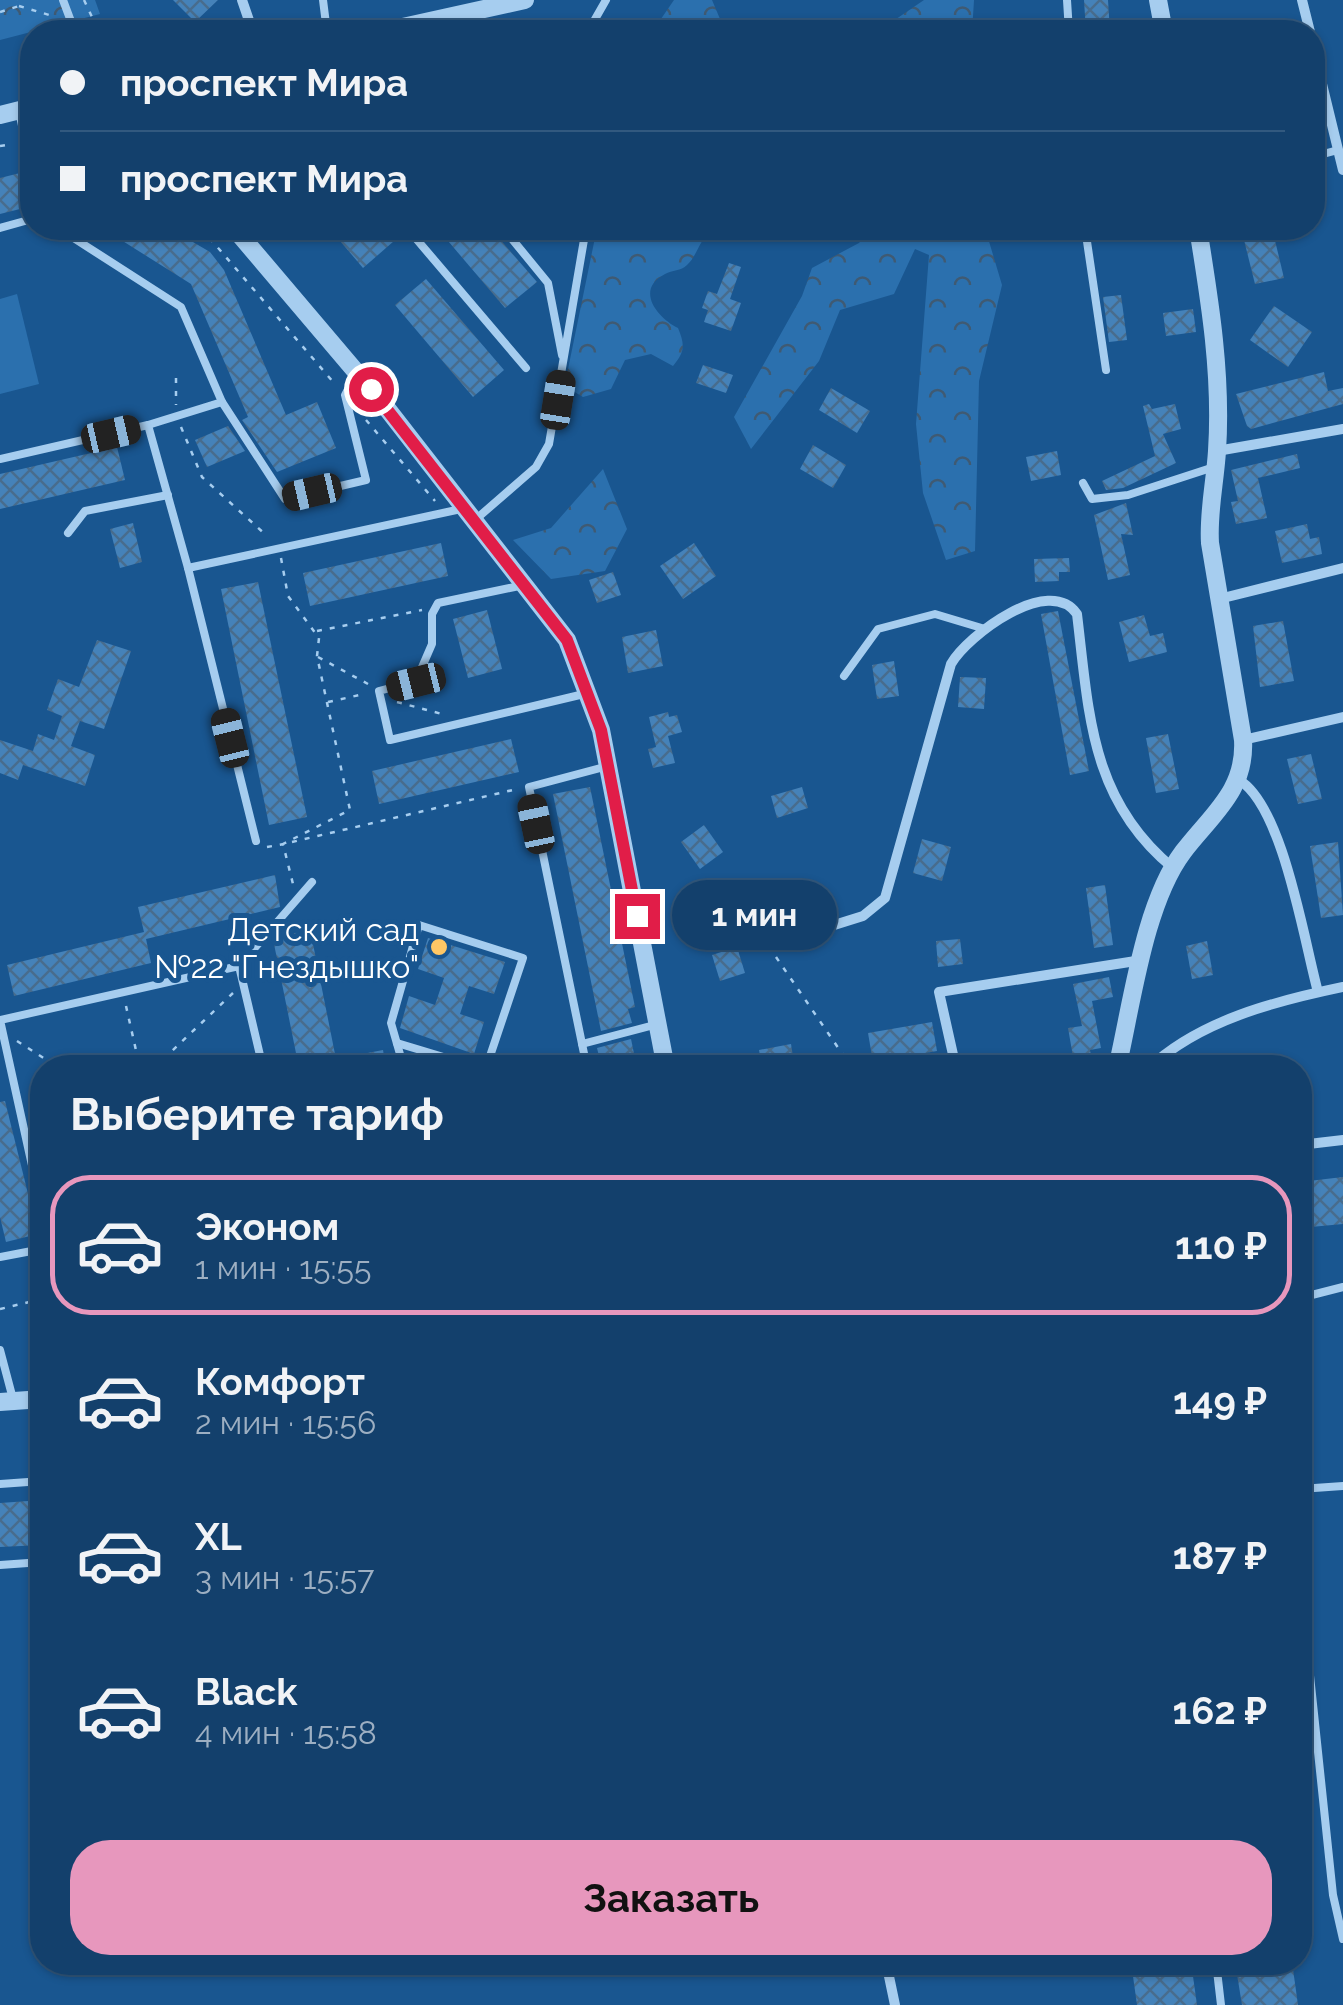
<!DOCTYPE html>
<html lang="ru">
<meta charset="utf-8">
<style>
:root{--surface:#13406c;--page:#204b74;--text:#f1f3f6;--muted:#9dafc2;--line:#32597f;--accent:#e797bd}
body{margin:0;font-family:Raleway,sans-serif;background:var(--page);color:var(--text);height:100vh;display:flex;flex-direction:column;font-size:38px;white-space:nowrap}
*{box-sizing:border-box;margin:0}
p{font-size:32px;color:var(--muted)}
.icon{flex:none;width:55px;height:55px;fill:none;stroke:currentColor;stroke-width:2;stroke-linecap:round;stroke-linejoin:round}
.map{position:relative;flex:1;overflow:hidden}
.side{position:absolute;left:30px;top:1055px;width:1282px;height:920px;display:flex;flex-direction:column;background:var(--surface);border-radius:40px;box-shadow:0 2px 8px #0004,0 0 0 2px var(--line)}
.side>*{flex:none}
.banner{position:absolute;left:20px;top:20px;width:1305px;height:220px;border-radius:40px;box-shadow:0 2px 8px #0004,0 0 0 2px var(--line);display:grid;align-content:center;height:220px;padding:0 40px;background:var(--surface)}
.end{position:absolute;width:45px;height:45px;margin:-22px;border:12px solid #e11d48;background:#fff;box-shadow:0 0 0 5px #fff}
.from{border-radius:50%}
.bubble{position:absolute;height:70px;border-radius:35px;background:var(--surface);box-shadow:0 2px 8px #0004,0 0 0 2px var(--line);font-size:32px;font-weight:700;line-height:70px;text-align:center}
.car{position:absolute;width:30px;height:60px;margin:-30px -15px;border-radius:12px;box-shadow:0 0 8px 2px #0007;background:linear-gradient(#222 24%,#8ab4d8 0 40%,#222 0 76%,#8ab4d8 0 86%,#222 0)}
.banner b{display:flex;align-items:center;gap:35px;height:95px;font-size:38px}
.banner b+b{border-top:2px solid var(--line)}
.banner i{width:25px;height:25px;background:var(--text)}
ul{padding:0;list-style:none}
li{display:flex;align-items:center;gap:30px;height:140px;margin:0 20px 15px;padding:0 20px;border:5px solid transparent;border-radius:40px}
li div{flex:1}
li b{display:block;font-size:38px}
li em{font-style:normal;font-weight:700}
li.on{border-color:var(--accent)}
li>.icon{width:90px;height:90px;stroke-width:1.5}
h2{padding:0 40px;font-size:45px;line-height:120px}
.button{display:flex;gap:20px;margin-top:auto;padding:20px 40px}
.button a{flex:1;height:115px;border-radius:40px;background:var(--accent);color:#111;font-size:40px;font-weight:700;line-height:115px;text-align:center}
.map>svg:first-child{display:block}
.forest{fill:url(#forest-crowns)}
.pitch{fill:#2b70ae}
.building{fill:url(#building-cross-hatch)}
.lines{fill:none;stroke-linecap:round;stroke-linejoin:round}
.path{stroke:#a6cdef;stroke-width:2.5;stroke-dasharray:5 8;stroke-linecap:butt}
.service{stroke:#a6cdef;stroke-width:8}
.minor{stroke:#a6cdef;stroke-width:10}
.tertiary{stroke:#a6cdef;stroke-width:18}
.route{stroke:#e11d48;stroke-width:12}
.poi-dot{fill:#ffc765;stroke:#195690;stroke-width:4}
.labels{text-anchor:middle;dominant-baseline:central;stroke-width:10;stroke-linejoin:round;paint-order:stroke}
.poi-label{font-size:32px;fill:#fff;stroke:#195690;text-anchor:end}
</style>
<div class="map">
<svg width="1343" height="2005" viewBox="0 0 1343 2005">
<defs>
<pattern id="forest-crowns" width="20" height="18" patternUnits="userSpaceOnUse" patternTransform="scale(2.5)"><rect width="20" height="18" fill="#2b70ae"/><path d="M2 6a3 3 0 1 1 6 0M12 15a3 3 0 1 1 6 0" fill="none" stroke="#3f5a73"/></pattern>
<pattern id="building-cross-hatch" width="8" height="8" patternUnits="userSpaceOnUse" patternTransform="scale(2.5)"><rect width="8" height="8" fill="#4582b9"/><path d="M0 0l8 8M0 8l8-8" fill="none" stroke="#486c8d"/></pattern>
</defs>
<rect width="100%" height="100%" fill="#195690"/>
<g class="forest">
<polygon points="0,0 95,0 100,14 0,40"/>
<polygon points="674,0 712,0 720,19 738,32 652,32"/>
<polygon points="924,0 974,0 972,32 877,32"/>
<path d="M 597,228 L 699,228 L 705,237 C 698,246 695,258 687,265 C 681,271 672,270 665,274 C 634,290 658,318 678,328 C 685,345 685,352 673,366 L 651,354 L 625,360 L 611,389 L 583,397 L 568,388 L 566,379 Z"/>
<polygon points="872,228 985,228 1002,285 979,381 975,551 946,560 923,493 916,424 929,255 915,249 894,294 840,310 819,361 751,449 734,417 802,296 812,268 859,243"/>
<polygon points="603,469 627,529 605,571 551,579 513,540 551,528"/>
</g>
<polygon class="pitch" points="17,294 39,384 0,394 0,299"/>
<g class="building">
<polygon points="173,0 218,0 195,22"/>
<polygon points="1084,0 1108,0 1110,32 1086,32"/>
<polygon points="24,172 32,177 32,206 0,214 0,178"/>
<polygon points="102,228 169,228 210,252 224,270 286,415 317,402 336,448 277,472 242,420 248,417 191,284"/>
<polygon points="329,228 383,228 394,241 363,268"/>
<polygon points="437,228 490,228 537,282 505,308"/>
<polygon points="1241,228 1272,228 1284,278 1255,284"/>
<polygon points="729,263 741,267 730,299 741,303 731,331 704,322 708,310 702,308 708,291 717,294"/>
<polygon points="426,279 504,370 473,397 395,305"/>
<polygon points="1121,295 1127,340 1109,342 1103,297"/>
<polygon points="1274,306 1312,332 1288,367 1250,340"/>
<polygon points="1193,309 1196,332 1166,336 1163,313"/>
<polygon points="703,365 733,375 726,393 696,383"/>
<polygon points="1324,372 1328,391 1343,388 1343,404 1251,429 1247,426 1236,394"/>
<polygon points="831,388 870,411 857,433 819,410"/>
<polygon points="1149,404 1152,409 1175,404 1181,429 1163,434 1176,463 1123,488 1106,490 1102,481 1155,456 1143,406"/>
<polygon points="228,426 245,451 207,467 195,440"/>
<polygon points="813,445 846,465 833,488 800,469"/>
<polygon points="117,447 125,480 0,509 0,474"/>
<polygon points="1057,451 1061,475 1031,481 1026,457"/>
<polygon points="1297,454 1300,468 1258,478 1267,518 1236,524 1231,502 1238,501 1231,470"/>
<polygon points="1126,503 1133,535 1121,534 1130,575 1108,580 1094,515"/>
<polygon points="133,523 142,562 120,568 110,529"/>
<polygon points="1307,524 1310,539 1319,537 1322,554 1282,563 1275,531"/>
<polygon points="441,543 448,576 310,606 303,573"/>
<polygon points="694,543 716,576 683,599 660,566"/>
<polygon points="1069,558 1070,572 1059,572 1059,581 1035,582 1034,559"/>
<polygon points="613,572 621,595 597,603 589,580"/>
<polygon points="258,582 307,817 269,825 221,589"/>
<polygon points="487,610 502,669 468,678 453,619"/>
<polygon points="1058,611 1089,771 1070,775 1041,614"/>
<polygon points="1144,615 1150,636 1163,633 1167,652 1129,662 1119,622"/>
<polygon points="1283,621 1294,681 1260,687 1253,626"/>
<polygon points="656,630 663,666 628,673 622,637"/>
<polygon points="97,640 131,651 104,729 80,721 71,746 95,755 85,786 23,765 18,780 0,773 0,740 33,751 38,734 54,740 62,716 47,710 58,679 79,687"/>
<polygon points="894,661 899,696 877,699 872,665"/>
<polygon points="960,677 986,678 984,709 958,707"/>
<polygon points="668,712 669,717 677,715 682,732 668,736 675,763 653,768 648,749 656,747 649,717"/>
<polygon points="1168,734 1179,789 1156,793 1146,738"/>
<polygon points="511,739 519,772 379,804 372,771"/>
<polygon points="1311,754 1322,799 1298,804 1287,759"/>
<polygon points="590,787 635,1007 628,1009 632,1023 601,1031 553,794"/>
<polygon points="802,787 808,808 777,818 771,796"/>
<polygon points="704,825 723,852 700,869 681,842"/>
<polygon points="922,839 951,847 942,881 913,873"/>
<polygon points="1338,842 1343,915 1321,918 1310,846"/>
<polygon points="275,875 280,907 146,939 145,934 151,963 14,996 7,965 144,932 138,907"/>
<polygon points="1105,885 1113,945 1094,948 1086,888"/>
<polygon points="310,929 336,1059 383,1050 386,1068 299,1068 273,939"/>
<polygon points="428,938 505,962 494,994 469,986 460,1014 484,1022 474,1054 400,1028 409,996 435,1005 444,978 418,969"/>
<polygon points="960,939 963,964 938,967 936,941"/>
<polygon points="1207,941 1213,975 1192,979 1186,946"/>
<polygon points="737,947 745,973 720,981 712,955"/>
<polygon points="1109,977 1113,997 1092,1001 1101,1048 1090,1050 1094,1068 1075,1068 1068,1028 1082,1026 1073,984"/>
<polygon points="932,1022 937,1051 873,1062 868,1033"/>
<polygon points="631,1039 637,1068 602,1068 597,1048"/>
<polygon points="791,1044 794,1063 762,1068 759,1050"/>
<polygon points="5,1101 38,1234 6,1242 0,1217 0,1102"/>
<polygon points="1343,1177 1343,1224 1300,1228 1300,1182"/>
<polygon points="42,1500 42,1545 0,1547 0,1503"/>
<polygon points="1131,1962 1191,1962 1197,2005 1137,2005"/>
<polygon points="1235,1962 1292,1962 1298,2005 1242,2005"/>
</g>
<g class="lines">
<g class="path">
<polyline points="84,0 99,32"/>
<polyline points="19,6 56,17"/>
<polyline points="0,12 19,6 18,0"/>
<polyline points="0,146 12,144"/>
<polyline points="201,228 334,383"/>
<polyline points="176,378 176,405"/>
<polyline points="366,420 435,501"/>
<polyline points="181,427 202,477 267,536"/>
<polyline points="281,558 288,596 319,638 317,656 350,810 283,844 293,884"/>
<polyline points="317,631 422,610"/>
<polyline points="318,657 368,684"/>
<polyline points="328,702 364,694"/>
<polyline points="397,702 442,714"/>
<polyline points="292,842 517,789"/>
<polyline points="267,847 284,844"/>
<polyline points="720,915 756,939"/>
<polyline points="776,957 852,1068"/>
<polyline points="126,1006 140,1068"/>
<polyline points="17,1041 53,1064 72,1060 100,1068"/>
<polyline points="154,1068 233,993"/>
<polyline points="0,1309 42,1299"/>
</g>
<g class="service">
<polyline points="63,0 75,32"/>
<polyline points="323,0 327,32"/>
<polyline points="1067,0 1069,32"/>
<polyline points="450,17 457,32"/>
<polyline points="563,32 594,21 606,0"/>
<polyline points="19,111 31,170"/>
<polyline points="1312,157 1338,150"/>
<polyline points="0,228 32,219"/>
<polyline points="58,228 181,307 222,402 148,425 188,568 461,509"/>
<polyline points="407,228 526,368"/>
<polyline points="503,228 548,283 562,355"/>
<polyline points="1085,228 1106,370"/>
<polyline points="222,402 285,499 366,480 345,395 357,372"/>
<polyline points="0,459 148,425"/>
<polyline points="1083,483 1092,499 1128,495 1214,467"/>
<polyline points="475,520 536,467 549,444 586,228"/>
<polyline points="68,533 85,511 168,495"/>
<polyline points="188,568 256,841"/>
<polyline points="524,585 438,603 432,614 432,644 416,681 379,691 390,740 584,694"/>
<polyline points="844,676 878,629 935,614 985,629"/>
<polyline points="239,966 312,882"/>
<polyline points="397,1043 480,1068"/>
<polyline points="582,1044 658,1024"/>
<polyline points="404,1068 391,1023 419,925 523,958 486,1068"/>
<polyline points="587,1068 529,787 608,766"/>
<polyline points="42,1211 0,1020 239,966 263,1068"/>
<polyline points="0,1257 42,1249"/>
<polyline points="1300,1298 1343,1287"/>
<polyline points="0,1350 13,1399"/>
<polyline points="0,1484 42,1481"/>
<polyline points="1300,1489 1343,1486"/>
<polyline points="0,1565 42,1562"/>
<polyline points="1300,1580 1333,1895 1343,1939"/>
<polyline points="1300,1736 1316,1736"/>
<polyline points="1216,1962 1221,2005"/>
</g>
<g class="minor">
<polyline points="242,0 253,32"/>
<polyline points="1302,0 1310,32"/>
<polyline points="1312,43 1343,170"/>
<polyline points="1217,451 1343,429"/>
<polyline points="1219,599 1343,568"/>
<polyline points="1243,740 1343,717"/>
<path d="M 1239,780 C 1283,806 1304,941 1318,992"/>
<path d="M 767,946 L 863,916 L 885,898 L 951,664 C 968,635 1049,574 1077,614 C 1089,713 1090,800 1173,868"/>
<polyline points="956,1068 939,992 1142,960"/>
<path d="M 1149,1068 C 1200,1020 1276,1001 1343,987"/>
<polyline points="1300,1145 1343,1140"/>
<polyline points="886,1962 895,2005"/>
</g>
<g class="tertiary">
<polyline points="1158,0 1164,32"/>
<polyline points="380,32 525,0"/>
<polyline points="0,115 32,107"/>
<polyline points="234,228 385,406 567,640 601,730 666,1068"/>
<path d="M 1117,1068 C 1132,1004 1144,904 1183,852 C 1211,815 1246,791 1243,740 L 1210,543 C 1208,512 1215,483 1217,451 C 1222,376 1210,302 1198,228"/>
<polyline points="0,1402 42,1399"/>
</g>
</g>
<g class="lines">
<polyline class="route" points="371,389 567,640 601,730 637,916"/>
</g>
<circle class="poi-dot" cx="439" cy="947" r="10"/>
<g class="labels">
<g class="poi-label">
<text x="419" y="929">Детский сад<tspan x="419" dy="37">№22 "Гнездышко"</tspan></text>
</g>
</g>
</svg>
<i class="end from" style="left:371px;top:389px"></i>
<i class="end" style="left:637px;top:916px"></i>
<div class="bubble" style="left:672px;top:880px;width:165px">1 мин</div>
<i class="car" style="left:558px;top:400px;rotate:9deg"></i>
<i class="car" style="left:111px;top:434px;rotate:77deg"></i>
<i class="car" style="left:312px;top:492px;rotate:257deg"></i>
<i class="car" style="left:416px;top:682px;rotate:256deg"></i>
<i class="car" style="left:230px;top:738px;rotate:346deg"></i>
<i class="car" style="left:536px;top:824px;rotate:348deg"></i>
<div class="banner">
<b><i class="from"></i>проспект Мира</b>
<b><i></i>проспект Мира</b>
</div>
<section class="side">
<h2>Выберите тариф</h2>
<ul>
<li class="on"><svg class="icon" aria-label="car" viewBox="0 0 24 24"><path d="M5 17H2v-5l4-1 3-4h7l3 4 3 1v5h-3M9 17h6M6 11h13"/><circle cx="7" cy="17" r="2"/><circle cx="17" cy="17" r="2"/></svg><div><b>Эконом</b><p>1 мин · 15:55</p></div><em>110 ₽</em></li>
<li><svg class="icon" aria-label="car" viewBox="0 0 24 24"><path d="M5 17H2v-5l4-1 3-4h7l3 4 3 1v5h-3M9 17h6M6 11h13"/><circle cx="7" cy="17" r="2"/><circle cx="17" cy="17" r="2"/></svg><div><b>Комфорт</b><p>2 мин · 15:56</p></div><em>149 ₽</em></li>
<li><svg class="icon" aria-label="car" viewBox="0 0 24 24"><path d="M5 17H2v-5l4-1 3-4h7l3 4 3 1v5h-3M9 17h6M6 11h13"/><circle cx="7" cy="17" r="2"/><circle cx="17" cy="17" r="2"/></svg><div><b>XL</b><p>3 мин · 15:57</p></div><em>187 ₽</em></li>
<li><svg class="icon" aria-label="car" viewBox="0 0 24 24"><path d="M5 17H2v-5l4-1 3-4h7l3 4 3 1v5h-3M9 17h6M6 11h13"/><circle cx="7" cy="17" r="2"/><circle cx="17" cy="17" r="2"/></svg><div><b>Black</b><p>4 мин · 15:58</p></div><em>162 ₽</em></li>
</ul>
<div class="button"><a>Заказать</a></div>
</section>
</div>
